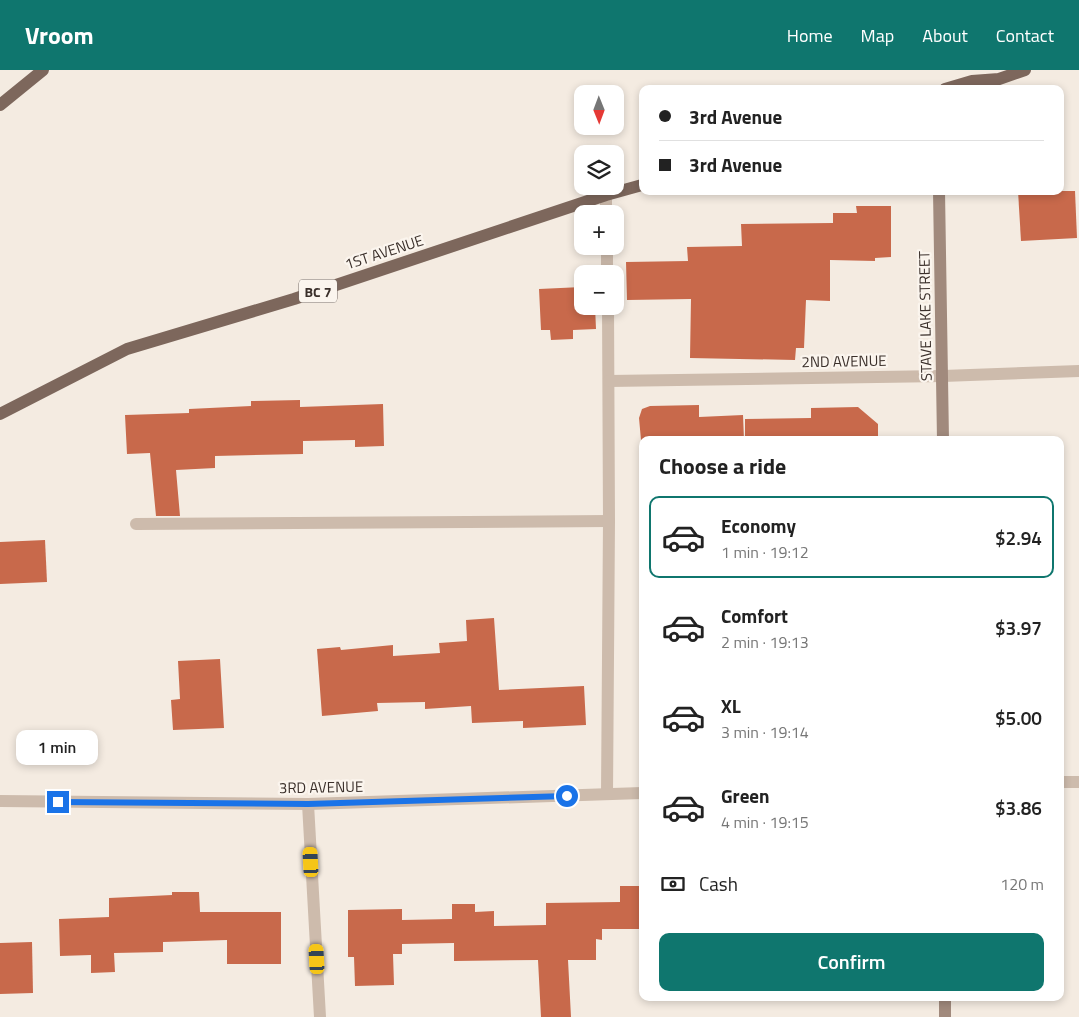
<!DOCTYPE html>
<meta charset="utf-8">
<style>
:root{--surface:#fff;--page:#f6f6f6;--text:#222;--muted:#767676;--line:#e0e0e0;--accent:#0f766e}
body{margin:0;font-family:"Titillium Web",sans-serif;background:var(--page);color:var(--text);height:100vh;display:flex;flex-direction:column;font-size:19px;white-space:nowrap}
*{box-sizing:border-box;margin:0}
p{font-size:16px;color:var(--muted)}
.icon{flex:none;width:28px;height:28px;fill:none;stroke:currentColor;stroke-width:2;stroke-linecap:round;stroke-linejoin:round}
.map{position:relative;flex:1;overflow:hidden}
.side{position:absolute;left:639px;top:366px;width:425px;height:565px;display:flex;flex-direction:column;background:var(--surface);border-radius:10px;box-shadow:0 2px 8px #0003}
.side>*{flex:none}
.guide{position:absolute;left:639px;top:15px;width:425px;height:110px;border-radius:10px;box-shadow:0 2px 8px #0003;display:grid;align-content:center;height:110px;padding:0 20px;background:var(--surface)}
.needle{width:32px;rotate:179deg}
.fabs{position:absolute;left:574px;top:15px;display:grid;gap:10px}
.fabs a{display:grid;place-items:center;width:50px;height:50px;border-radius:10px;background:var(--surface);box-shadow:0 2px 8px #0003;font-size:25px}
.end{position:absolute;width:22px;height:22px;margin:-11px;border:6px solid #1a73e8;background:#fff;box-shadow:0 0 0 2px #fff}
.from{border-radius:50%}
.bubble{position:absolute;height:35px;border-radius:10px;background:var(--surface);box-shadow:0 2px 8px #0003;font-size:16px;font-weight:600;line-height:35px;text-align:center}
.car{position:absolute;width:15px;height:30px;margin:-15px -8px;border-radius:6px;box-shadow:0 0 4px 1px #0007;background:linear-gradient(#f5c518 24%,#345 0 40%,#f5c518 0 76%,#345 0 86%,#f5c518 0)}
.guide b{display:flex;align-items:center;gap:18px;height:48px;font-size:19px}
.guide b+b{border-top:1px solid var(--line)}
.guide i{width:12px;height:12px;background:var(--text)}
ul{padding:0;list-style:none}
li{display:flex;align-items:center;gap:15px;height:82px;margin:0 10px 8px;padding:0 10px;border:2px solid transparent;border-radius:10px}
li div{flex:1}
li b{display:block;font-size:19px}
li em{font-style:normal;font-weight:600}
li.on{border-color:var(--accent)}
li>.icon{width:45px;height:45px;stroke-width:1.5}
h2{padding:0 20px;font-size:22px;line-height:60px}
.pay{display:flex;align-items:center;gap:12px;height:55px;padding:0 20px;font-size:19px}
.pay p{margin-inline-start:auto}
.button{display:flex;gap:10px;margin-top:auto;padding:10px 20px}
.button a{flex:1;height:58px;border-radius:10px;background:var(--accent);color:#fff;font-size:20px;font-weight:600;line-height:58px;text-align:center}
header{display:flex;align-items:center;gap:30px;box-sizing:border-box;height:70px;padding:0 25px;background:var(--accent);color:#fff}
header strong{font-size:24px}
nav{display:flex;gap:28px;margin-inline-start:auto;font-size:18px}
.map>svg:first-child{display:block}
.building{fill:#c8694b}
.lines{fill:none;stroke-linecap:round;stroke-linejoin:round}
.lane{stroke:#cdbbac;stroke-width:12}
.street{stroke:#cdbbac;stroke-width:12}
.secondary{stroke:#a18a7d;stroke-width:12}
.primary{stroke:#7d675c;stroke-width:12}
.route{stroke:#1a73e8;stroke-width:6}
.labels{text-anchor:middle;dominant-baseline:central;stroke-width:4.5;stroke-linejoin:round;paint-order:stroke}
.shield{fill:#fbf5ee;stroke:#756b66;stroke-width:1}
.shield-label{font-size:14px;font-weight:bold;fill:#3b302b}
.street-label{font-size:15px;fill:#3b302b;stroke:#fbf5ee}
</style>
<header>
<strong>Vroom</strong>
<nav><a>Home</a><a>Map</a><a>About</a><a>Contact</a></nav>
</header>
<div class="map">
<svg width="1079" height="947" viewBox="0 0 1079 947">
<rect width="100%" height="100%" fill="#f4ebe1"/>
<g class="building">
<polygon points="1018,121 1075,121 1077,168 1021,171"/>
<polygon points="856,136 891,136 891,187 875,188 875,191 830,190 830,231 806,230 804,278 796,278 795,290 690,288 691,229 627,230 626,192 688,191 687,177 742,176 741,154 833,153 833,143 857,143"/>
<polygon points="582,217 582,236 595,236 596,259 573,260 573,269 551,270 550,260 541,260 539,219"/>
<polygon points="300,330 300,337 383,334 384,376 355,377 355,370 303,371 303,384 215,386 215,398 176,400 180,446 156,446 150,383 127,384 125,345 189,343 189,339 251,336 251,331"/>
<polygon points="699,335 699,347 743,345 744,370 641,370 639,348 642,339 650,336"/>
<polygon points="858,337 878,354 878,370 745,370 745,349 811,348 811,338"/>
<polygon points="45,470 47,512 0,514 0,472"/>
<polygon points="494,548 499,620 584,616 586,655 523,658 523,651 472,653 471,636 425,639 425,632 377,633 378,641 322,646 317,579 340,577 341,580 393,575 393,586 440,583 439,573 467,571 466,550"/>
<polygon points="220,589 224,658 173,660 171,630 180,629 178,591"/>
<polygon points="620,816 642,816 642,859 602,859 602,870 596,869 596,890 568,890 571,947 541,947 538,890 454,891 454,873 402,874 402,884 393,884 394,915 355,916 354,887 348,887 348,840 402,839 402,850 452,849 452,834 475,834 475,842 494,841 494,856 546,855 546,833 620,832"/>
<polygon points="172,822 199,822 200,842 281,842 281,894 227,894 227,870 163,872 163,882 114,883 115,902 91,903 91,885 60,886 59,849 109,847 109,828 172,825"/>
<polygon points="32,872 33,923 0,924 0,873"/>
</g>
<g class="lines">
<g class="lane">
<polyline points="606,125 606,144"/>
<polyline points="607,176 607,204"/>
<polyline points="136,454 609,451"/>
<polyline points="607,724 609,451 608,236"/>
</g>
<g class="street">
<polyline points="609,311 943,306 1079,301"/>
<polyline points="1060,712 1079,712"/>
<polyline points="0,731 308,734 642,723"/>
<polyline points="308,734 320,947"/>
</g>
<g class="secondary">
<polyline points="939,121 943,370"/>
<polyline points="945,928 945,947"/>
</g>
<g class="primary">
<polyline points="945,19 972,11 999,9 1025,0"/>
<polyline points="0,35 43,0"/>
<polyline points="0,344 127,279 294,229 606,125 642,115"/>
</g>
</g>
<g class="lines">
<polyline class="route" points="58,732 308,734 567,726"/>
</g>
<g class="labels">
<rect class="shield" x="299" y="209.5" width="38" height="23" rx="4"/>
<g class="shield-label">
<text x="318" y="221">BC 7</text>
</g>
<g class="street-label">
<text transform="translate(384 182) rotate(-18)">1ST AVENUE</text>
<text transform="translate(925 246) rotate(-91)">STAVE LAKE STREET</text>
<text transform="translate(844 291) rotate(-1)">2ND AVENUE</text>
<text transform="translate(321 717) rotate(-1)">3RD AVENUE</text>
</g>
</g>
</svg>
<div class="fabs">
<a><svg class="needle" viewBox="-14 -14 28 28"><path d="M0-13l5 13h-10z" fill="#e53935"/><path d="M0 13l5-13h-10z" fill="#767676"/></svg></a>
<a><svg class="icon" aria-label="layers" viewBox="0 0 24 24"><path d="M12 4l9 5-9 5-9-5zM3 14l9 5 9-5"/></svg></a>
<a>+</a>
<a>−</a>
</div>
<i class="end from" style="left:567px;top:726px"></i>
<i class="end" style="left:58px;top:732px"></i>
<div class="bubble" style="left:16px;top:660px;width:82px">1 min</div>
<i class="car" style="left:311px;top:792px;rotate:357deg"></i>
<i class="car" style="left:317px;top:889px;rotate:357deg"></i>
<div class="guide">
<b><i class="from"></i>3rd Avenue</b>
<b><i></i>3rd Avenue</b>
</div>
<section class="side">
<h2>Choose a ride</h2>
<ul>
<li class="on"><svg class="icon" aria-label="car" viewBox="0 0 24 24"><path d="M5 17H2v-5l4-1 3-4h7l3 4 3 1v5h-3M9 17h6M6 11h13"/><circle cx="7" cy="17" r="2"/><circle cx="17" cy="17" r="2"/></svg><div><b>Economy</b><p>1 min · 19:12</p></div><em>$2.94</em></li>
<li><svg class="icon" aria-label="car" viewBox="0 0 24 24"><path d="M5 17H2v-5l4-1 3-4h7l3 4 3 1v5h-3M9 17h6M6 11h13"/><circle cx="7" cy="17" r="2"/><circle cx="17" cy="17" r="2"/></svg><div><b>Comfort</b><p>2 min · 19:13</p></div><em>$3.97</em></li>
<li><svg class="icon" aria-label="car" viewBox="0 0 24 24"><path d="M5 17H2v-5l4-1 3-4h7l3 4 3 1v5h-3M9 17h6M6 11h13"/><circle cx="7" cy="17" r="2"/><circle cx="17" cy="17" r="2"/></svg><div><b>XL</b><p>3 min · 19:14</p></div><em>$5.00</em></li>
<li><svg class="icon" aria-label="car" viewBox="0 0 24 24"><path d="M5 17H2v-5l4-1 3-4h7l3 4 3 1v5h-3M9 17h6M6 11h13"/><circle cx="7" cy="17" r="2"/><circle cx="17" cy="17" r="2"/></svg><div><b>Green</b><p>4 min · 19:15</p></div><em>$3.86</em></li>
</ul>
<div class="pay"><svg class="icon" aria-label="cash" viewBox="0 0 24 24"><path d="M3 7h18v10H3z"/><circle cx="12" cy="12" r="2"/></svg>Cash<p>120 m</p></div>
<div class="button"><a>Confirm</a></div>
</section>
</div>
